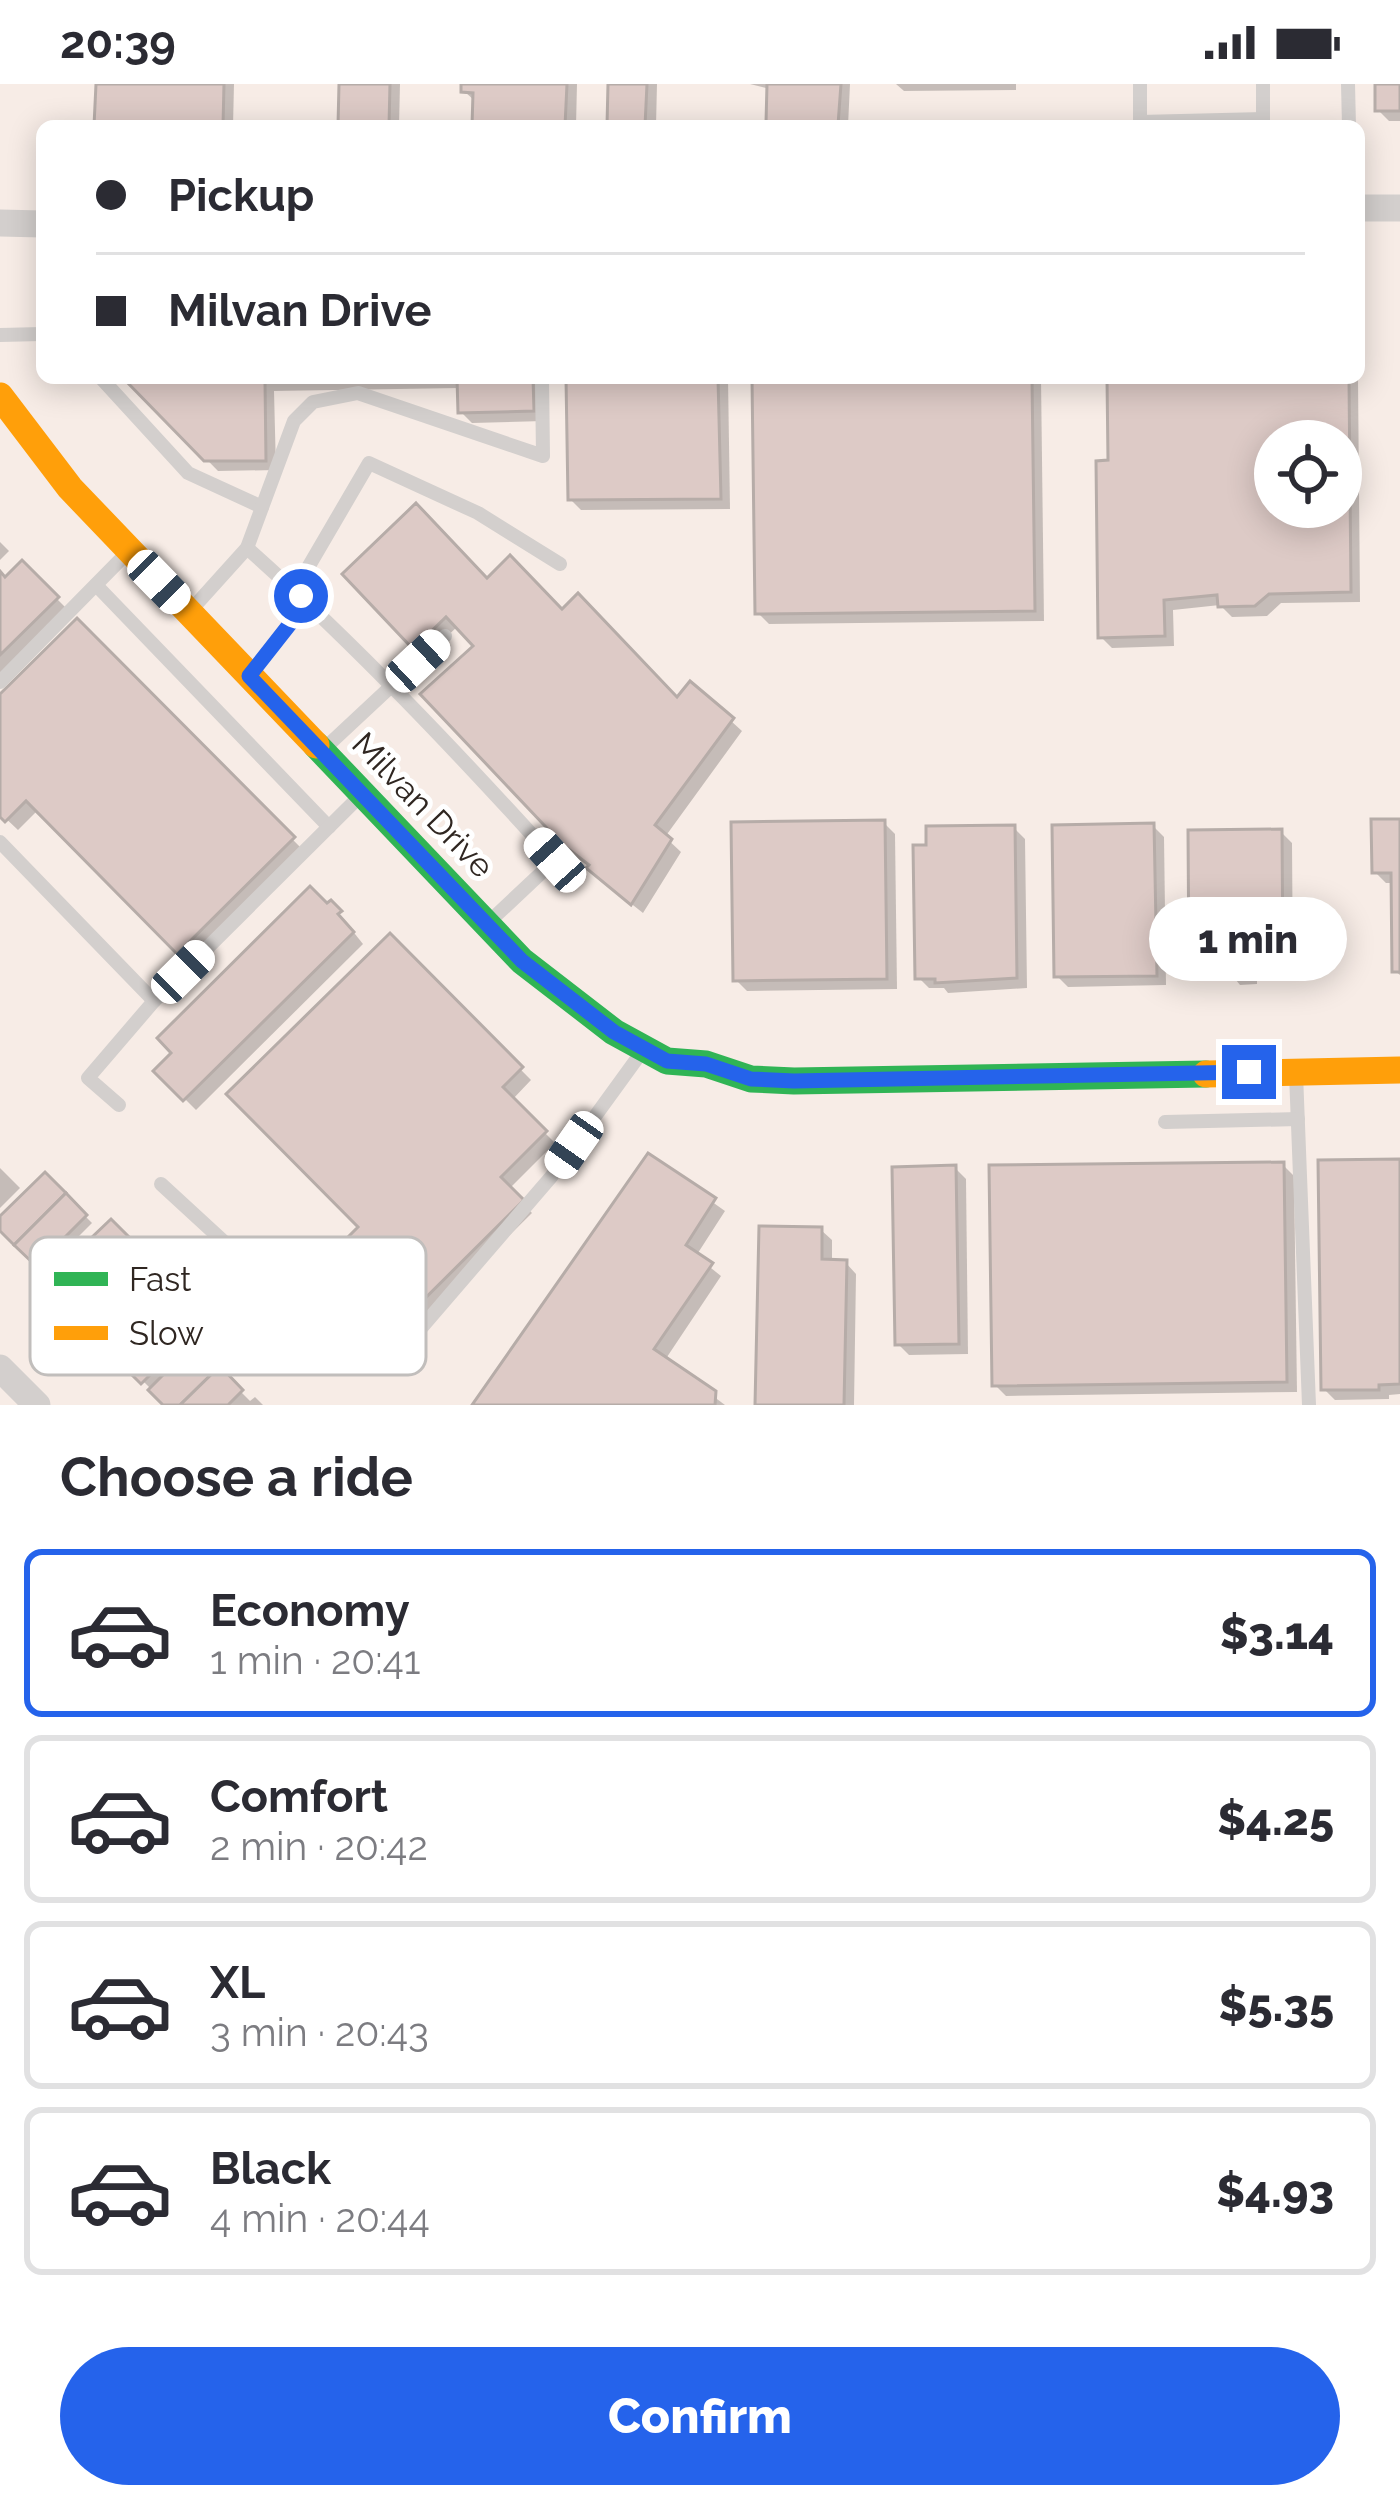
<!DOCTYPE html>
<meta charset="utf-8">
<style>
:root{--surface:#fff;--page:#f7f7f7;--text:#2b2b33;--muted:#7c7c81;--line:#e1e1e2;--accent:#2563eb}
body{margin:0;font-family:Raleway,sans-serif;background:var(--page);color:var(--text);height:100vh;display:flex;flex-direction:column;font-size:45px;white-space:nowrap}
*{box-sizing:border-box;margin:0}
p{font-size:39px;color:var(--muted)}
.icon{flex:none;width:66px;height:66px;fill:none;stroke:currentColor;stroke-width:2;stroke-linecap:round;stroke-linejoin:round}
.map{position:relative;height:1321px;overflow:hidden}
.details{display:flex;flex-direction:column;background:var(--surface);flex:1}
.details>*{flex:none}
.banner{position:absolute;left:36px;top:36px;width:1329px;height:264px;border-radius:18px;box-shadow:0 6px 30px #0003;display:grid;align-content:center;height:264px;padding:0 60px;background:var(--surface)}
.buttons{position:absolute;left:1254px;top:336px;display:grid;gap:24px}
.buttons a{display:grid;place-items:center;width:108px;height:108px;border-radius:50%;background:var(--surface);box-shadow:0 6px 30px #0003;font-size:60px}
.end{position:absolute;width:54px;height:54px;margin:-27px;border:15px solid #2563eb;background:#fff;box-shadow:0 0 0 6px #fff}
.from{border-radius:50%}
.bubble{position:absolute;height:84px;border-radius:42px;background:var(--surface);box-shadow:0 6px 30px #0003;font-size:39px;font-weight:800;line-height:84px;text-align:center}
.car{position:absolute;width:36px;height:72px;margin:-36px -18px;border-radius:15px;box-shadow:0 0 9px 3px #0007;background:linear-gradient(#fff 24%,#345 0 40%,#fff 0 76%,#345 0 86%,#fff 0)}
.banner b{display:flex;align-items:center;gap:42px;height:114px;font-size:45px}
.banner b+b{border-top:3px solid var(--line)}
.banner i{width:30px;height:30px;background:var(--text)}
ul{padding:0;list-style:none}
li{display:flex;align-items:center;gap:36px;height:168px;margin:0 24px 18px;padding:0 36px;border:6px solid var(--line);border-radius:18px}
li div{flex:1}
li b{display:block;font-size:45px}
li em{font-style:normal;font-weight:800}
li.active{border-color:var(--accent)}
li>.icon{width:108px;height:108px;stroke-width:1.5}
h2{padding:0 60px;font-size:54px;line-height:144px}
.primary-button{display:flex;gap:24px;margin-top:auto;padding:24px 60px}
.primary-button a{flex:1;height:138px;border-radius:72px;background:var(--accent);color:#fff;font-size:48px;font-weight:800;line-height:138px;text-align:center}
.status{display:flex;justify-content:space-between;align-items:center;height:84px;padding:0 60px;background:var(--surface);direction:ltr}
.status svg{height:33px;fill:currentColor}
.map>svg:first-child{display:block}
.shadow{fill:#0003;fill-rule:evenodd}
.building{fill:#ddcac6;stroke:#b6aca8;stroke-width:3;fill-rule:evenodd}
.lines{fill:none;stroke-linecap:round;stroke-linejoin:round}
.lane{stroke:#d3cfcd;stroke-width:14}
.street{stroke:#d3cfcd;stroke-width:27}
.fast{stroke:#30b455;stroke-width:27}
.slow{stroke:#ff9f0a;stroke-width:27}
.route{stroke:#2563eb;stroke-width:15}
.labels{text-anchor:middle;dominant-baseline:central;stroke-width:10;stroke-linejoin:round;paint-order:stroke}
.street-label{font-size:33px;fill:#2f2621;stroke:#fff}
.key{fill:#fff;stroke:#c1bebc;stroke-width:3}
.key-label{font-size:33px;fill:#2f2621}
</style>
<div class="status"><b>20:39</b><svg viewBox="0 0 49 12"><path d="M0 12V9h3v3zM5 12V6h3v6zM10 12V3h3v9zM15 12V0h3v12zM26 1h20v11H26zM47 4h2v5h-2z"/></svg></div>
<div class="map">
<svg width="1400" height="1321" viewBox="0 0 1400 1321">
<rect width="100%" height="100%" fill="#f7ece6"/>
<g class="shadow">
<polygon points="99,0 234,0 233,42 97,42"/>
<polygon points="342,0 400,0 399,42 341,42"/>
<polygon points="464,0 577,0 576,42 475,42 476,18 464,7"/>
<polygon points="607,0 657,0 656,42 610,42 611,5"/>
<polygon points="750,0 850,0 848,42 772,42 769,38 770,5"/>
<polygon points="896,0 1016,0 1016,6 904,7"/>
<polygon points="1378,0 1400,0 1400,37 1389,37 1378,26"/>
<polygon points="127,294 543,294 544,337 472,339 461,328 460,304 274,307 276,386 218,387"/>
<polygon points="569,294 728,294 730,425 581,426 570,415"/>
<polygon points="755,294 1041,294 1044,537 769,540 758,529"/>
<path d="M 1110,294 L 1358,294 L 1360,518 L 1281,519 L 1267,532 L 1232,533 L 1220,521 L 1173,526 L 1174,562 L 1112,564 L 1101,553 L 1111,379 ZM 1275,357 L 1341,357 L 1341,423 L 1275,423 Z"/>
<polygon points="0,458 9,467 0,476"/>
<polygon points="22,480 67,525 0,592 0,491 5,497"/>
<polygon points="346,490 487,498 562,529 678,617 731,637 742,647 665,753 681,768 643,829 600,795 592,782 477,562 458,542 425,573"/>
<polygon points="77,538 303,766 190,878 38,726 18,746 0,729 0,615"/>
<polygon points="1400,738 1400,891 1395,887 1394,799 1386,799 1375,788"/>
<polygon points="884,739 895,750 897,905 747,907 736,896"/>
<polygon points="1153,742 1164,753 1166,901 1068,903 1057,892"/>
<polygon points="1014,744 1025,755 1027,904 948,909 944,904 929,904 918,893"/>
<polygon points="1281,748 1292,759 1293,896 1257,896 1257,900 1240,901 1236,896 1203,896 1192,885"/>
<polygon points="331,820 363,860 196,1026 157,987"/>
<polygon points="390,853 531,996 512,1016 555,1059 509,1105 532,1129 392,1268 315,1190 362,1143"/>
<polygon points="649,1073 725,1127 696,1172 721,1192 665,1276 725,1321 476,1321"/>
<polygon points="1400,1078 1400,1310 1389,1311 1389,1315 1335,1316 1324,1305"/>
<polygon points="1283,1081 1294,1092 1297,1308 1006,1312 995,1301"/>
<polygon points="0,1084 20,1104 0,1124"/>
<polygon points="955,1084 966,1095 968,1270 909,1271 898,1260"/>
<polygon points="45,1092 92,1139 44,1187 0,1142 0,1136"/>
<polygon points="111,1139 135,1164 126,1173 147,1195 98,1243 51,1196"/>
<polygon points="762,1145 821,1146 832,1156 832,1179 846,1179 856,1190 854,1321 758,1321"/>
<polygon points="156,1207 178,1229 170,1237 250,1317 255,1313 263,1321 167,1321 98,1252"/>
</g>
<g class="building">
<polygon points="96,0 224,0 223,42 94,42"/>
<polygon points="339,0 390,0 389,42 338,42"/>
<polygon points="461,0 567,0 565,42 472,42 473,9 461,8"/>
<polygon points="608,0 647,0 645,42 607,42"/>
<polygon points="767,0 841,0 838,41 766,39"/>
<rect x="1375" y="0" width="25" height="27"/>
<polygon points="123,294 533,294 534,327 458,329 457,294 265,297 266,377 204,377"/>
<polygon points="566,294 718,294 721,415 568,416"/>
<polygon points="752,294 1032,294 1035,527 755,530"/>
<path d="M 1107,294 L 1349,294 L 1351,508 L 1269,510 L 1255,522 L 1218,523 L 1217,511 L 1164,516 L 1165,552 L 1098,554 L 1096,377 L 1108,376 ZM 1275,357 L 1341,357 L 1341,423 L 1275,423 Z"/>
<polygon points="416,419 487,494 510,471 562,525 578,509 677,613 690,597 734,634 655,741 672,755 631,821 586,784 589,781 562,760 420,610 473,562 446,533 413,565 342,490"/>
<polygon points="22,476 59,513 0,571 0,487 5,493"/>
<polygon points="77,534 295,753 177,870 26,717 5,738 0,733 0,610"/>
<polygon points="1371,735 1400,735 1400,888 1392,888 1391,789 1372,789"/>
<polygon points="885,736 887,895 733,897 731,738"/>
<polygon points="1154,739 1157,892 1054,893 1052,741"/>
<polygon points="1015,741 1017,894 935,899 935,895 915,895 913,761 926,761 926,742"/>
<polygon points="1282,745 1283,886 1226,891 1226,886 1189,887 1188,746"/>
<polygon points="310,802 327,819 331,816 342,827 338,830 354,848 183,1017 153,987 171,969 157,954"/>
<polygon points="390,849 523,983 503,1003 547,1047 501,1093 524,1116 379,1260 311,1190 358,1143 226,1010"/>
<polygon points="648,1069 716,1114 686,1161 713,1179 654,1265 716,1307 715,1321 472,1321"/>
<polygon points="1400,1075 1400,1300 1379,1301 1379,1306 1321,1306 1318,1076"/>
<polygon points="1284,1078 1287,1298 992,1302 989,1081"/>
<polygon points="956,1081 959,1260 895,1261 892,1083"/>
<polygon points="45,1088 66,1109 14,1161 0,1147 0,1132"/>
<polygon points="66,1109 87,1131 36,1182 14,1161"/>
<polygon points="111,1135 131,1155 68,1217 47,1196"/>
<polygon points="759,1142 822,1143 822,1175 847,1176 844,1321 755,1321"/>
<polygon points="166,1229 189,1252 141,1300 117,1276"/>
<polygon points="196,1258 220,1282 180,1321 163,1321 148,1306"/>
<polygon points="220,1282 243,1306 228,1321 180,1321"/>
</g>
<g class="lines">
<g class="lane">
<polyline points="1348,0 1349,42"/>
<polyline points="1140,38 1140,0"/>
<polyline points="1140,42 1140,38 1263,35"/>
<polyline points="1263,42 1263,0"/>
<polyline points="0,251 42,250"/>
<polyline points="101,294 188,389 262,423"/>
<path d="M 247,464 C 356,561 457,668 555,776 L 490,837"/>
<polyline points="96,501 329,743"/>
<polyline points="192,525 247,464 294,337 313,318 358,309 543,372 542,294"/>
<polyline points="252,588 293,536 306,487 369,379 478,429 560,480"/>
<polyline points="0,598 127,469"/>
<polyline points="325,664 445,552"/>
<polyline points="0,758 154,917 358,714"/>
<polyline points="1296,990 1309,1321"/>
<polyline points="119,1021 88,994 154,917"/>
<polyline points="1165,1038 1298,1035"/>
<polyline points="161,1100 348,1272 375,1277 404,1264 551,1093 641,969"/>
</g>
<g class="street">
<polyline points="1359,124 1400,124"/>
<polyline points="0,139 42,140"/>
<polyline points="0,1284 37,1321"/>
</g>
<polyline class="fast" points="316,661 522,877 614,948 667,977 706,980 751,995 794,997 1206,990"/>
<g class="slow">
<polyline points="0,312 70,404 316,661"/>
<polyline points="1206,990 1400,986"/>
</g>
</g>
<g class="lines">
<polyline class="route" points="301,512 293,536 249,592 522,877 614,948 667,977 706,980 751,995 794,997 1249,988"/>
</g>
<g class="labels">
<g class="street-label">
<text transform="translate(423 721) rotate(46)">Milvan Drive</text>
</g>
</g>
<rect x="30" y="1153" width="396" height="138" rx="18" class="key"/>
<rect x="54" y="1188" width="54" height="14" fill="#30b455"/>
<rect x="54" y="1242" width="54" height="14" fill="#ff9f0a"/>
<g class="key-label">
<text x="129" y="1207">Fast</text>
<text x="129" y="1261">Slow</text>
</g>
</svg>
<div class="buttons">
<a><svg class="icon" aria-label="locate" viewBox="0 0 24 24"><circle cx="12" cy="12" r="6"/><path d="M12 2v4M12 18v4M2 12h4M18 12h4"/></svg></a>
</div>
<i class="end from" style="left:301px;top:512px"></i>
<i class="end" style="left:1249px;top:988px"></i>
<div class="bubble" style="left:1149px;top:813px;width:198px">1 min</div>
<i class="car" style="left:159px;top:498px;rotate:136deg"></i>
<i class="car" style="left:418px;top:577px;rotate:47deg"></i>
<i class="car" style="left:555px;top:776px;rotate:318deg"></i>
<i class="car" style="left:183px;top:888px;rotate:45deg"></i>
<i class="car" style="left:574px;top:1061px;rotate:215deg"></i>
<div class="banner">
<b><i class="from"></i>Pickup</b>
<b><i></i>Milvan Drive</b>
</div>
</div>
<section class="details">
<h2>Choose a ride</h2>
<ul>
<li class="active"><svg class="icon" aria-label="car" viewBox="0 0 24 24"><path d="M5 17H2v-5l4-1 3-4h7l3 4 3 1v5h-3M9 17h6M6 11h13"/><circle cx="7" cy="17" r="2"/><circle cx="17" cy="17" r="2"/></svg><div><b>Economy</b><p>1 min · 20:41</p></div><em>$3.14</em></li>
<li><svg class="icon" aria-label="car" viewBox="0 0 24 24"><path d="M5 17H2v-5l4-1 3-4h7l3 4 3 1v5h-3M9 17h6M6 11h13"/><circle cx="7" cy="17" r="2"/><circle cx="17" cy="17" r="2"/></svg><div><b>Comfort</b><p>2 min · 20:42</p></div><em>$4.25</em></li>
<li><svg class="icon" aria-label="car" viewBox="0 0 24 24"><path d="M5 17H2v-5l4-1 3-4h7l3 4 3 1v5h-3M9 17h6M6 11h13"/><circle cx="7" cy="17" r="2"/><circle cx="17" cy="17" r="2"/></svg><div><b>XL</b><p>3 min · 20:43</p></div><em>$5.35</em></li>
<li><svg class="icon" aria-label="car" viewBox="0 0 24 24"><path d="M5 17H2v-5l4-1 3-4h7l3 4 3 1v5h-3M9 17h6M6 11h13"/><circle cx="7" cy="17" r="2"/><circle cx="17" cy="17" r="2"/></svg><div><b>Black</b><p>4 min · 20:44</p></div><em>$4.93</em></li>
</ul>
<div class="primary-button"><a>Confirm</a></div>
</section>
